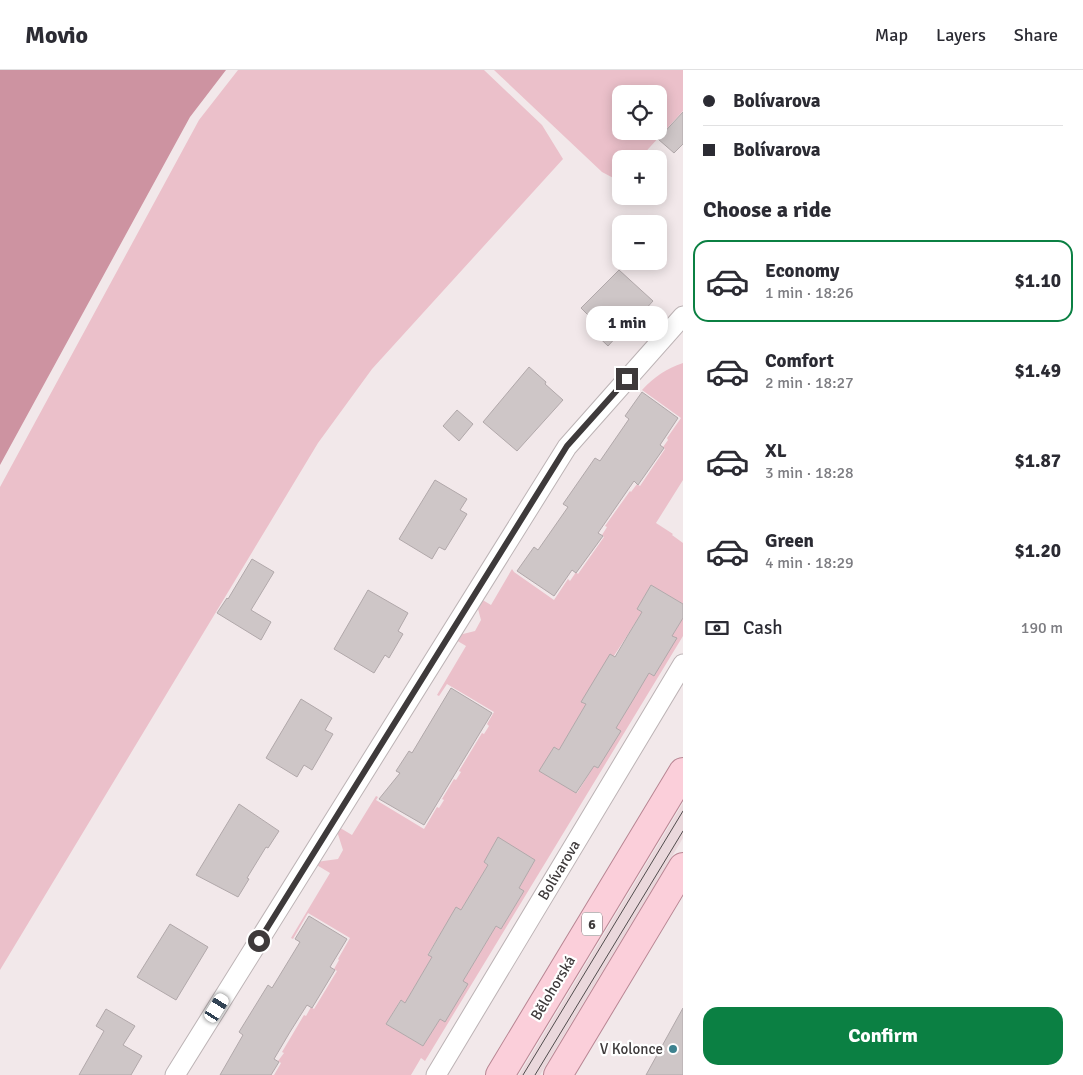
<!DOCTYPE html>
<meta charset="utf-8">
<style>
:root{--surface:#fff;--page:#f2f2f3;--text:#2b2b33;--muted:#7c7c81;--line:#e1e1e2;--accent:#0b8043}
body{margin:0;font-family:Signika,sans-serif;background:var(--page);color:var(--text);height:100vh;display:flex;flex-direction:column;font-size:19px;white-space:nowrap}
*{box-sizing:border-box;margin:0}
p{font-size:16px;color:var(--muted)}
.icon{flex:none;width:28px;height:28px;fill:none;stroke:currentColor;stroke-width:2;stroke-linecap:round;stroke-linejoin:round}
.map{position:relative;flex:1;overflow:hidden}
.details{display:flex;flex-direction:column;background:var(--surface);width:400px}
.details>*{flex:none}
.guide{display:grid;align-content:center;height:110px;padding:0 20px;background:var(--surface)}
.controls{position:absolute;left:612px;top:15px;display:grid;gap:10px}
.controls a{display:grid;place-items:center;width:55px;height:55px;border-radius:10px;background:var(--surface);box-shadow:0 2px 12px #0003;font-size:25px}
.end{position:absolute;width:22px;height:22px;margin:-11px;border:6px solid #3e3a3b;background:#fff;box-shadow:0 0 0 2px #fff}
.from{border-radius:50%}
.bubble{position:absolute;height:35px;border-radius:15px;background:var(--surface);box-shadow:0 2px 12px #0003;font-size:16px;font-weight:800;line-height:35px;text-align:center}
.car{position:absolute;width:15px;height:30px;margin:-15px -8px;border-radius:6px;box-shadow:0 0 4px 1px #0007;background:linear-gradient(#fff 24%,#345 0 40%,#fff 0 76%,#345 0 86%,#fff 0)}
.guide b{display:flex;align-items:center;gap:18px;height:48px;font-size:19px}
.guide b+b{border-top:1px solid var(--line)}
.guide i{width:12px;height:12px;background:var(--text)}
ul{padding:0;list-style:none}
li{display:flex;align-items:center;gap:15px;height:82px;margin:0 10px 8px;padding:0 10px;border:2px solid transparent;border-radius:15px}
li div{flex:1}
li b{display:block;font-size:19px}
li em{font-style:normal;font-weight:800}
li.selected{border-color:var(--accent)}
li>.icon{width:45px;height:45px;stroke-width:1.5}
h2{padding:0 20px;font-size:22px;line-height:60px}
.pay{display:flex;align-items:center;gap:12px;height:55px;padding:0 20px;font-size:19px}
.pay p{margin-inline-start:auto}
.button{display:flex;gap:10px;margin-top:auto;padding:10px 20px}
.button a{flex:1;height:58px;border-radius:15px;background:var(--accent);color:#fff;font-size:20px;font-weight:800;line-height:58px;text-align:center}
header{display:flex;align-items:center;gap:30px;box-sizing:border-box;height:70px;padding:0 25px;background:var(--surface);border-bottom:1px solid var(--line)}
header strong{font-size:24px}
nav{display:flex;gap:28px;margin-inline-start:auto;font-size:18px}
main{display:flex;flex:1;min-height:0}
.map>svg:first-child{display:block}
.built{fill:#ead8dc}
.green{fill:#ebc0ca;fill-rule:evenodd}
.forest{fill:#cd93a1}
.building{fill:#cec6c7;stroke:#b1a8aa}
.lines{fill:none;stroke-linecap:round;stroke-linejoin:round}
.minor-casing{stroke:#bcb3b5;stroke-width:21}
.primary-casing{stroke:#b88693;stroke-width:30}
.minor{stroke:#fff;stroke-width:19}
.primary{stroke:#fbcfda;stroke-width:28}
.tram{stroke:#514c4d;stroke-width:1}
.route{stroke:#3e3a3b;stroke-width:6}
.poi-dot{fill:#3d828f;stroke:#fff;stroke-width:2}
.labels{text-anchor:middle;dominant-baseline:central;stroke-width:4.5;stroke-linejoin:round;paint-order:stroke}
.shield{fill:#fff;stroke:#787576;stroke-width:1}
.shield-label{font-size:14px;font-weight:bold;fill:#3e3a3b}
.street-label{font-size:15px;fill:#3e3a3b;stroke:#fff}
.poi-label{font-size:15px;fill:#3e3a3b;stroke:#fff;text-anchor:end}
</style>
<header>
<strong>Movio</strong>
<nav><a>Map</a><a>Layers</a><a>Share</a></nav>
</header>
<main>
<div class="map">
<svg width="683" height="1005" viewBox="0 0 683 1005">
<rect width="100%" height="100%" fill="#f2e8ea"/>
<polygon class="built" points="683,733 683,768 540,1005 519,1005"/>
<g class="green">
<polygon points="238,0 484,0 542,55 563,89 372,299 318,373 0,900 0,417 199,50"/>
<path d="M 494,0 L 683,0 L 683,41 L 639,89 L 621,89 L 621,108 L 619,111 L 602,102 ZM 621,24 L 659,24 L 659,61 L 621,61 Z"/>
<path d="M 683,293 L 683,410 L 656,453 L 673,464 L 672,465 L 683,473 L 683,534 L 651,515 L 637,539 L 642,542 C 623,573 603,603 582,632 L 586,634 L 559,680 L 554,677 L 540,701 L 577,723 L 594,696 L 598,698 L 620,661 L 616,658 L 649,603 L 654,606 L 676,569 L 672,566 L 683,548 L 683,566 L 425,991 L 421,988 L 411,1005 L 274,1005 L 281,993 L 278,991 L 284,983 L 282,982 L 304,945 L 306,946 L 311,937 L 314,939 L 337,901 L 334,899 L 339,890 L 338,889 L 350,868 L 308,843 L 293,869 L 291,868 L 330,803 L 315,794 L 316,792 L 338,789 L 343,780 L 336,758 L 337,756 L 352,765 L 376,726 L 378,727 L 376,730 L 424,759 L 437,737 L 439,738 L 444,730 L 442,729 L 454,709 L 456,710 L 461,702 L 459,701 L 482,663 L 484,664 L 489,656 L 487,654 L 494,642 L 447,614 L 439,626 L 437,625 L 466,576 L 451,567 L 475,561 L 481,550 L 475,528 L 476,526 L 491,535 L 512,499 L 514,502 L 554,530 L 568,509 L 570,511 L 576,502 L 578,504 L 604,467 L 602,465 L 607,457 L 605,456 L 630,421 L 631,422 L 637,414 L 640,416 L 665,379 L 663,377 L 668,370 L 667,368 L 681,348 L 642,320 C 655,306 666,299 683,293 ZM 498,768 L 535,790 L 519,818 L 524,821 L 501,859 L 496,856 L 463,911 L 445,952 L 440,949 L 423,976 L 386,954 L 400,931 L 405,933 L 432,887 L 428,884 L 456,838 L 461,840 L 488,795 L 484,792 Z"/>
</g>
<polygon class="forest" points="0,0 226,0 190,47 0,395"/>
<g class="building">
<polygon points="683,42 683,74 674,83 658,69"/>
<polygon points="619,200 653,231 632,254 630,252 608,276 587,256 593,250 581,238"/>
<polygon points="529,297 546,312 545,314 563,330 517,381 483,352"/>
<polygon points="642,322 678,348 660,375 664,378 638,415 634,411 598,463 603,466 576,503 572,500 554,526 517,501 534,477 538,480 568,437 563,434 595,388 600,391 629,349 625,346"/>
<polygon points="457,340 473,354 459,371 443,356"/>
<polygon points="435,410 467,429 460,440 467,444 445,480 439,477 432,489 399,469"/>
<polygon points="252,489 274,502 251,540 271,552 261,570 217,543 227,528 228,529"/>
<polygon points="651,515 683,534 683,548 672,566 677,568 654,606 649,603 633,630 616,658 621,661 598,698 594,696 576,723 539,701 554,677 559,680 586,634 581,632 610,584 615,587 628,565 642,542 637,539"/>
<polygon points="368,520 408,543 398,561 403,564 389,588 385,585 374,603 334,579"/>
<polygon points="451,618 492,643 424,755 379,729 400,703 396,701 409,681 412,683"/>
<polygon points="301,629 332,648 325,660 333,664 312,700 304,695 297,707 266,688"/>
<polygon points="239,734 279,761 268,778 266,777 247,808 249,809 238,827 196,805"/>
<polygon points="498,767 535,790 519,818 524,821 501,859 496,856 463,911 468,914 445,952 440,949 423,976 386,954 401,930 405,933 432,887 428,885 456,837 461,840 488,795 484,792"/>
<polygon points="309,846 347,869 330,897 335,900 312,938 307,935 290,962 274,989 279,992 271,1005 220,1005 243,965 239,962 268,915 272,918 300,872 295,869"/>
<polygon points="170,854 208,877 176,930 137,907"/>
<polygon points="683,938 683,1005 646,1005"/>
<polygon points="106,939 135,956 123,975 142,986 131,1005 79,1005 104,961 96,956"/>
</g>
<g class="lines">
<g class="minor-casing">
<g id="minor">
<polyline points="175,1005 567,377 683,246"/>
<polyline points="436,1005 683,594"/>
</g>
</g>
<g class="primary-casing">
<g id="primary">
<polyline points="500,1005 683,702"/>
<polyline points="558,1005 683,797"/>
</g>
</g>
<use href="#minor" class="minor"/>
<use href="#primary" class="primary"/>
<g class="tram">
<polyline points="523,1005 683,741"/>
<polyline points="535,1005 683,761"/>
</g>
</g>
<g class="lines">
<polyline class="route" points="259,871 567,376 627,309"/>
</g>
<circle class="poi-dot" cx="673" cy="979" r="5"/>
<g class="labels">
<rect class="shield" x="582" y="842.5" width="20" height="23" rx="4"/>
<g class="shield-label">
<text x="592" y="854">6</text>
</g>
<g class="street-label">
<text transform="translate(559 800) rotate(-59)">Bolívarova</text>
<text transform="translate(553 918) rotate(-59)">Bělohorská</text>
</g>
<g class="poi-label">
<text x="663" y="979">V Kolonce</text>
</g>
</g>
</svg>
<div class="controls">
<a><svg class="icon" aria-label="locate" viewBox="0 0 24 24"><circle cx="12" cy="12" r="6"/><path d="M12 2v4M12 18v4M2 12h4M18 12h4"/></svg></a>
<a>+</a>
<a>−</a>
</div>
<i class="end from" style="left:259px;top:871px"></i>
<i class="end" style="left:627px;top:309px"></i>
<div class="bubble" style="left:586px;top:236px;width:82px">1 min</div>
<i class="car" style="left:217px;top:938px;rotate:32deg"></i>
</div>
<section class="details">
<div class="guide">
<b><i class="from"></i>Bolívarova</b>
<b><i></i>Bolívarova</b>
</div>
<h2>Choose a ride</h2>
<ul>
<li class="selected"><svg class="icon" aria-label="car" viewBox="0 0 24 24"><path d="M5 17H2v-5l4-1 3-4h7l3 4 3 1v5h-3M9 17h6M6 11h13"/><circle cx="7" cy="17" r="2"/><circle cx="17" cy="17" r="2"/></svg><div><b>Economy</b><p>1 min · 18:26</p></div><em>$1.10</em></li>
<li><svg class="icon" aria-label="car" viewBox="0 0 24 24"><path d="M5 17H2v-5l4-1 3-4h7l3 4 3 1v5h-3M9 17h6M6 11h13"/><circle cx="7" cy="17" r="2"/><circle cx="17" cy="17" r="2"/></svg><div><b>Comfort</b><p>2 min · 18:27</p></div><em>$1.49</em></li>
<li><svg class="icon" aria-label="car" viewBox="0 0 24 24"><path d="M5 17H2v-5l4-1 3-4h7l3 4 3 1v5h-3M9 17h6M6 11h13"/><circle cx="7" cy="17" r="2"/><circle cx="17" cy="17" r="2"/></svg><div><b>XL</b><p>3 min · 18:28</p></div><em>$1.87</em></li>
<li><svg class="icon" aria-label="car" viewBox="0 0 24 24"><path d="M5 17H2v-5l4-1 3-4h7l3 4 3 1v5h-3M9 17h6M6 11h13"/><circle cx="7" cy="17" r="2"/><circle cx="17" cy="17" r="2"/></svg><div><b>Green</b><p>4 min · 18:29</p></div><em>$1.20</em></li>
</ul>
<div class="pay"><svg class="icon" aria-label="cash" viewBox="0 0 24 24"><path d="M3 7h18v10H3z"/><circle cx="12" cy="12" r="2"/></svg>Cash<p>190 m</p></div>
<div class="button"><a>Confirm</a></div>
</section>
</main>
